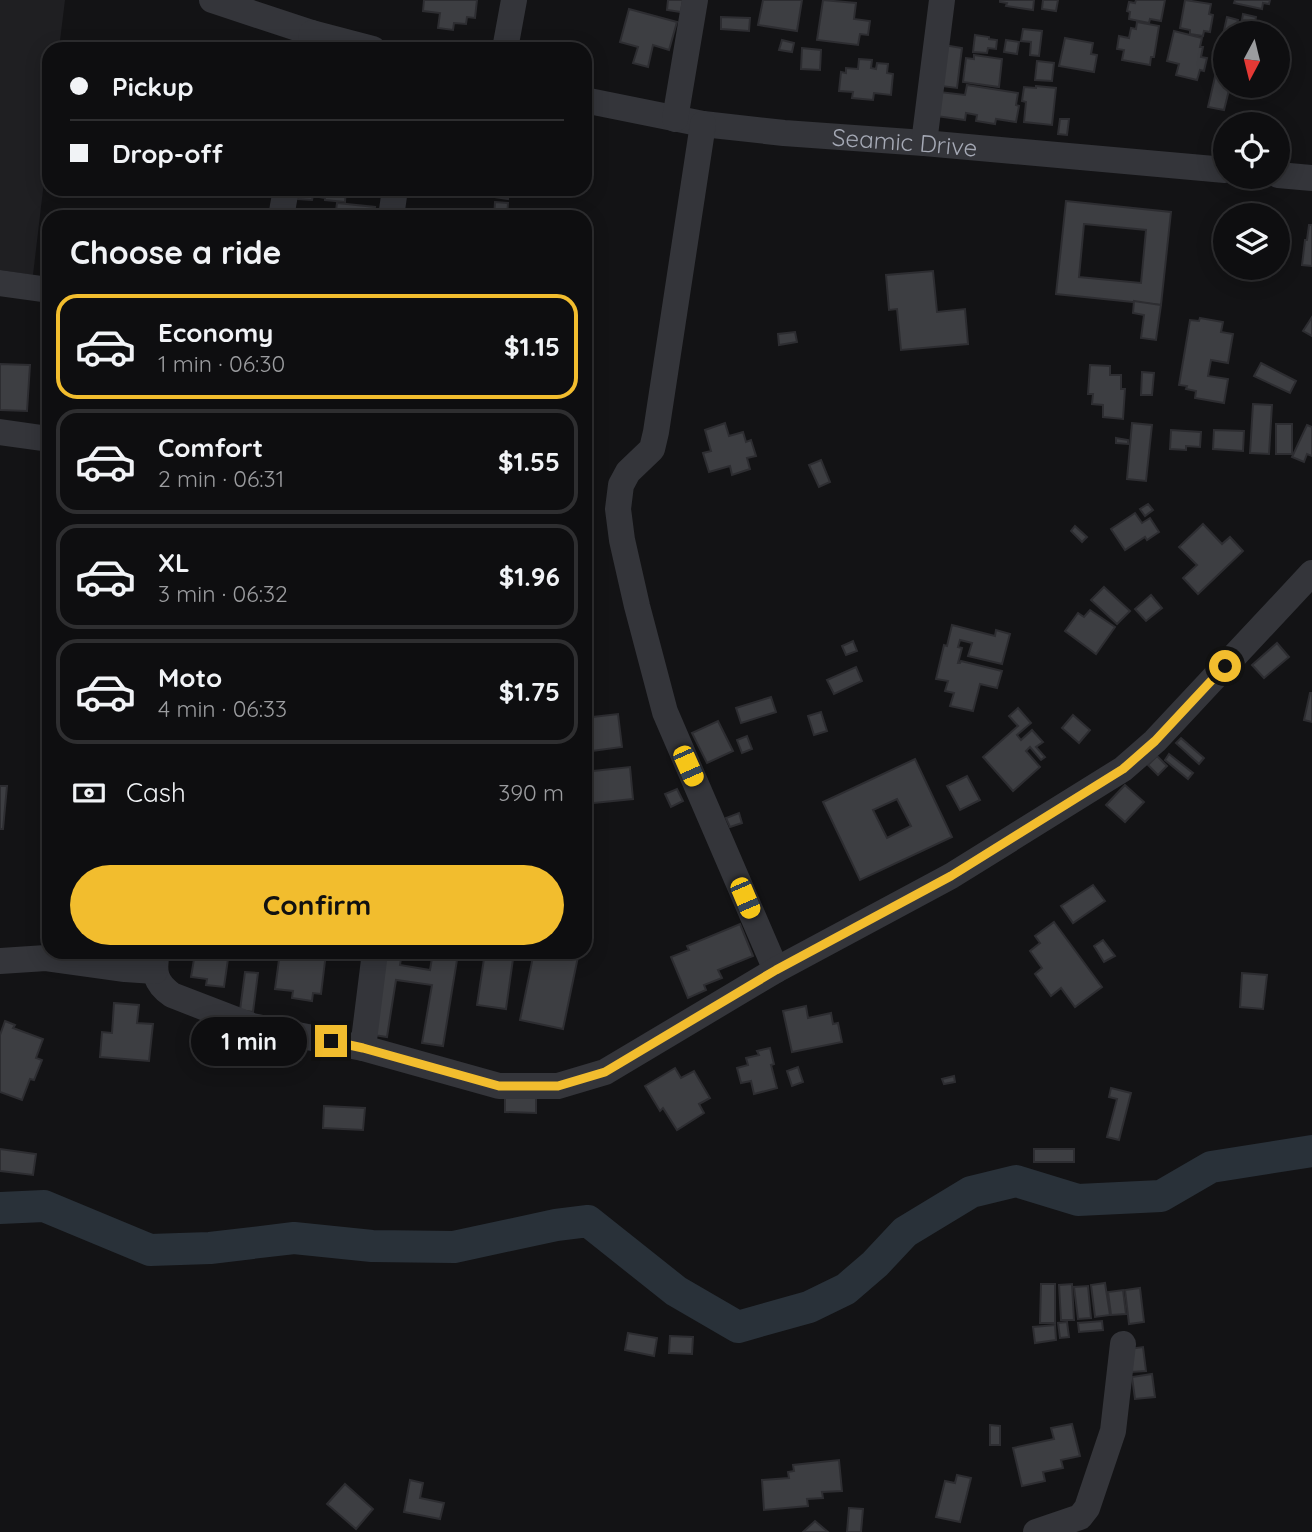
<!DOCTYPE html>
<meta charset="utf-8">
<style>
:root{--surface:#0e0e10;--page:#171719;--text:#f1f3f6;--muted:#9b9c9f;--line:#2e2e30;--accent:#f2bd2e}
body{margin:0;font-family:Quicksand,sans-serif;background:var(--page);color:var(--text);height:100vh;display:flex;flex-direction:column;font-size:26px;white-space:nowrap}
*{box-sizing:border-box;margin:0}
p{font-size:23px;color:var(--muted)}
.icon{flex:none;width:38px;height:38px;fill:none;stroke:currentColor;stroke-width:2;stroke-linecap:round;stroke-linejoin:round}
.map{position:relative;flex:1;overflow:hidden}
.details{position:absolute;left:42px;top:210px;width:550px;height:749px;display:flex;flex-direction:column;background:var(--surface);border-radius:21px;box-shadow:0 4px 18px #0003,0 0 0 2px var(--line)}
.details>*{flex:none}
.guide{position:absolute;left:42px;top:42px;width:550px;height:154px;border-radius:21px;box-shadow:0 4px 18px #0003,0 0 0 2px var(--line);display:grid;align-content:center;height:154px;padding:0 28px;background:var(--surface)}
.needle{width:46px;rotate:187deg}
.fabs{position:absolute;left:1213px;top:21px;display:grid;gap:14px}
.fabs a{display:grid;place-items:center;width:77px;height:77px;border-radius:50%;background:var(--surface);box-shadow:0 4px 18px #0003,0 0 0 2px var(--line);font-size:35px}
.end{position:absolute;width:32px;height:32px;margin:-16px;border:9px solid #f2bd2e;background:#111;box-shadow:0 0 0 4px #111}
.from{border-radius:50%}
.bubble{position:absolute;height:49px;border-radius:24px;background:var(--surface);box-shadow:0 4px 18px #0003,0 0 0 2px var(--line);font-size:23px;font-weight:700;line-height:49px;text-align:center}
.car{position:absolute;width:21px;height:42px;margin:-21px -10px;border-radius:9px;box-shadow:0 0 5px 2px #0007;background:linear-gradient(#f5c518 24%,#345 0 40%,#f5c518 0 76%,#345 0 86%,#f5c518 0)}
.guide b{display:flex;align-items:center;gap:24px;height:66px;font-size:26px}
.guide b+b{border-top:2px solid var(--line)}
.guide i{width:18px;height:18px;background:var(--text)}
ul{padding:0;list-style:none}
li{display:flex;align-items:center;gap:21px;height:105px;margin:0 14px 10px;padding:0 14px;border:4px solid var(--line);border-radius:21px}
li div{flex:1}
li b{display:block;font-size:26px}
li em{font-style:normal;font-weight:700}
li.current{border-color:var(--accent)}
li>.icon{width:63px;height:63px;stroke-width:1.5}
h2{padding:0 28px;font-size:32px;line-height:84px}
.pay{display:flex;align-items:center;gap:18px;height:77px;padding:0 28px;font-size:26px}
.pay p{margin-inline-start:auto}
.primary-button{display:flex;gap:14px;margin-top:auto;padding:14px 28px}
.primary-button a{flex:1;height:80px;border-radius:42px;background:var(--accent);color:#111;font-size:28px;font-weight:700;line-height:80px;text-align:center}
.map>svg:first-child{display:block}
.built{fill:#1f1f22}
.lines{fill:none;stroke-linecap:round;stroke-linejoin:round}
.river{stroke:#293139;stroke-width:32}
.building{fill:#3d3e42;stroke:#2d2d31;stroke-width:2;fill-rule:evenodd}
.minor{stroke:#34353a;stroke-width:26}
.route{stroke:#f2bd2e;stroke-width:9}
.labels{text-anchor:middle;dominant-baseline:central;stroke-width:5;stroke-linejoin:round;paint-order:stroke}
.street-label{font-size:24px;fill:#a5a9b5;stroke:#0e0e10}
</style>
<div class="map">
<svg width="1312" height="1532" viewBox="0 0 1312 1532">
<rect width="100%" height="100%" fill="#131315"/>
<polygon class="built" points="0,0 65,0 59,49 49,49 49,139 33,275 0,270"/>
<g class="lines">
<polyline class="river" points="0,1208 44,1206 150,1250 210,1248 294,1238 372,1246 454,1247 556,1225 588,1221 676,1291 738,1327 809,1307 846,1289 875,1264 905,1232 971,1192 1016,1181 1078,1200 1161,1196 1211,1167 1312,1151"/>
</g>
<g class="building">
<polygon points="424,0 477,0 475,18 467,17 466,24 454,23 453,30 438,28 440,13 423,11"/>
<polygon points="668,0 683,0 681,12 667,10"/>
<polygon points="763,0 802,0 797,31 758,25"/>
<polygon points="823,0 856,3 854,19 870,21 868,35 860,34 858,45 817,40"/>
<polygon points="1000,0 1034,0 1033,10 1006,6 1007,3 1000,2"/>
<polygon points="1043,0 1058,0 1056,11 1042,9"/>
<polygon points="1136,0 1165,0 1161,21 1150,19 1149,23 1129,19 1130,12 1127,11 1129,2 1135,3"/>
<polygon points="1185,0 1211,4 1209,14 1213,15 1210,32 1204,31 1203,36 1190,34 1190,30 1180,28"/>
<polygon points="1235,0 1270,0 1269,4 1263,3 1262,9 1234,3"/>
<polygon points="629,9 677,22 669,50 653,45 648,67 633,63 638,47 620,42"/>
<polygon points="1243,14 1256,17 1255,22 1242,20"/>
<polygon points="721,17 750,18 749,31 721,29"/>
<polygon points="1227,17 1238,20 1235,33 1223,35"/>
<polygon points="1137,22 1159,26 1154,57 1151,57 1150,65 1122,60 1124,50 1117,49 1119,36 1129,38 1131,28 1136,29"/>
<polygon points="1023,29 1042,31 1039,56 1030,55 1031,42 1021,41"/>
<polygon points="1174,31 1202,38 1200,47 1203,47 1201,57 1207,58 1204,71 1200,70 1197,80 1176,75 1179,64 1167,61"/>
<polygon points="975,35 989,37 989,39 997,40 996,49 988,48 987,53 973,52"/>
<polygon points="1065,38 1093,43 1091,54 1097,55 1094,72 1059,66"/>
<polygon points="782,40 794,43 792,52 779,50"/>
<polygon points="1006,40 1019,42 1017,54 1004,52"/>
<polygon points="938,44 962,48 957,88 933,85"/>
<polygon points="802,48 821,50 820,70 801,69"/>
<polygon points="1215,54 1225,55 1223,66 1214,65"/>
<polygon points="974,55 1002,59 999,87 963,82 966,58 974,59"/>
<polygon points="859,59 872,60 871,68 876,69 877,63 888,64 887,73 893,74 891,95 874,93 873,100 852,98 853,92 839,91 841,72 846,73 846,68 858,69"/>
<polygon points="1037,61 1054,63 1052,81 1035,80"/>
<polygon points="1217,68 1225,70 1225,86 1230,86 1224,110 1208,107"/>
<polygon points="967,85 1018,93 1016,105 1019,106 1016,122 996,119 995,124 976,121 977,115 966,113 965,120 936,116 940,92 965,95"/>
<polygon points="1036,86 1056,88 1052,125 1024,122 1026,102 1022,101 1024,87 1036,88"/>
<polygon points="1060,119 1069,119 1067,135 1058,134"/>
<polygon points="1278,139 1282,140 1280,157 1278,157"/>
<polygon points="297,189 346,190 345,202 325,200 325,198 313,196 312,200 298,199"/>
<polygon points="495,189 509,189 508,199 494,197"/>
<path d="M 1066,201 L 1171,212 L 1161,305 L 1056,294 ZM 1084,224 L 1146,230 L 1141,283 L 1079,277 Z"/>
<polygon points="495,202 508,203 507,217 494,217"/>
<polygon points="337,203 375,207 374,217 335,217"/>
<polygon points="1309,225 1312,225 1312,266 1302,265 1305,240 1307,240"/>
<polygon points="933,271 937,312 965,309 968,344 901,350 897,309 889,310 886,275"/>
<polygon points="1134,301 1161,305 1156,340 1141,338 1144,315 1133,313"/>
<polygon points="1312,317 1312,336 1303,331"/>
<polygon points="1200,318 1223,322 1221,332 1233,334 1228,363 1211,360 1208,376 1228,379 1224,403 1195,398 1196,391 1186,389 1187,386 1179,385 1190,320 1199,321"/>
<polygon points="795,332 797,342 779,345 778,334"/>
<polygon points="1261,363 1296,381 1290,393 1254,376"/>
<polygon points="0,364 30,365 27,411 0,410"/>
<polygon points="1090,365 1110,366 1110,375 1121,375 1121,389 1125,389 1123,419 1103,417 1103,405 1092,404 1093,394 1088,394"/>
<polygon points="1142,372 1154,373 1152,395 1141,395"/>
<polygon points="1253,404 1272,405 1269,454 1250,453"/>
<polygon points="725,423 729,436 743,432 746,442 751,440 756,456 747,458 750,469 732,475 730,466 709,472 703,453 711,451 705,430"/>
<polygon points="1132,423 1152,425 1146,481 1127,479"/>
<rect x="1276" y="424" width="16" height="30"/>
<polygon points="1307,425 1312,427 1312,456 1307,454 1304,462 1292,457"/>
<polygon points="1171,430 1201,432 1200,447 1186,446 1186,450 1170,449"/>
<polygon points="1214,430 1244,431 1243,451 1213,449"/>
<polygon points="1116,438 1128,440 1128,444 1116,443"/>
<polygon points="821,460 830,482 819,487 809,465"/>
<polygon points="1148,504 1153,510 1145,516 1140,509"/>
<polygon points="1135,513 1142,523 1150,518 1159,532 1147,540 1145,537 1125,550 1111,529"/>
<polygon points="1203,524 1222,544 1230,537 1243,551 1198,594 1183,578 1197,565 1179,547"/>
<polygon points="1075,526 1087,537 1082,542 1071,531"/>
<rect x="584" y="529" width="4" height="40"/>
<polygon points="1104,587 1130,611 1117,624 1091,600"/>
<polygon points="1151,595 1162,608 1146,621 1135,609"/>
<polygon points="1090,610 1115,627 1096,654 1065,631 1078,613 1084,617"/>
<polygon points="952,625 995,636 996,630 1010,634 1002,664 968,656 972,643 960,640 958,647 962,648 958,663 960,663 961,661 1002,671 997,688 980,684 973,711 950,706 954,693 945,691 948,681 936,679 944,645 947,646"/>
<polygon points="853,641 857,651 846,655 842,646"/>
<polygon points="1277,643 1289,657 1264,678 1252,665"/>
<polygon points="856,667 862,681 834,694 827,680"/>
<polygon points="1310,693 1312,693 1312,722 1304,720"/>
<polygon points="771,697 776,712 741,723 736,708"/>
<polygon points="1018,708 1031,723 1017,735 1021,740 1032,730 1043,742 1036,747 1045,757 1041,760 1030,747 1026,751 1040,767 1013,791 983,757 1018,726 1009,716"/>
<polygon points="821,712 827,731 814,735 808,716"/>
<polygon points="618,714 622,747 584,752 584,718"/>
<polygon points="1073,715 1090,730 1079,743 1062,728"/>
<polygon points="718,721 733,751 707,763 692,733"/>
<polygon points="747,736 752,749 742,753 737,740"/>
<polygon points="1181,738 1204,758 1199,764 1176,743"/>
<polygon points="1169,754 1193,773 1188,779 1165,760"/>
<polygon points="1157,756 1167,766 1158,775 1148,765"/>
<path d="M 915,759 L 952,837 L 860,880 L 823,802 ZM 897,799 L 911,826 L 887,838 L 873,810 Z"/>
<polygon points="630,767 633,799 584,804 584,772"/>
<polygon points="967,776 980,800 960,810 947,786"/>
<polygon points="1125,785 1144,802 1125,822 1106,805"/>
<polygon points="0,786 7,786 3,829 0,829"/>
<polygon points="677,789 683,801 671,807 665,794"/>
<polygon points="739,813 742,823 730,827 726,818"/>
<polygon points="1093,885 1105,901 1073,923 1061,906"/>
<polygon points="1054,922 1102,987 1075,1007 1061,988 1051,996 1035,974 1042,968 1030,951 1040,943 1035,936"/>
<polygon points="740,924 753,956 718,970 722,978 704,985 706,990 688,998 671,957 689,950 687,946"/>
<polygon points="1103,940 1115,956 1104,962 1094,946"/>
<polygon points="199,952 229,952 224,987 206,985 207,979 191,977 194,959 198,959"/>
<polygon points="280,952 323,952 326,953 321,994 313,993 312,1001 292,998 293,991 275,989"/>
<polygon points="380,952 402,952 400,965 430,970 433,952 458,954 443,1046 422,1043 432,985 396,980 387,1037 367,1034"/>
<polygon points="485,952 514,952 506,1009 477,1005"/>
<polygon points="534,952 579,952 563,1029 520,1020"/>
<polygon points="245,972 258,973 253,1012 240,1010"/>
<polygon points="1242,973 1267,975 1263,1009 1240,1007"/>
<polygon points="114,1003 139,1005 137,1023 153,1024 149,1061 100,1057 102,1032 112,1033"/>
<polygon points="806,1006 808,1018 831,1013 833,1024 838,1023 842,1042 792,1052 783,1011"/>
<polygon points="5,1021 15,1025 13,1028 43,1039 36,1058 42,1060 34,1080 30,1079 22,1100 0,1092 0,1035"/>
<polygon points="770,1048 774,1064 771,1065 777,1088 754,1094 751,1081 741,1083 737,1068 748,1065 746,1058 759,1055 757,1051"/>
<polygon points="798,1067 803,1082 792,1086 787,1071"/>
<polygon points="675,1068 681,1078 694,1071 710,1098 699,1104 704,1113 677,1130 663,1108 660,1111 645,1086"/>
<polygon points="954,1076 955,1082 944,1084 942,1079"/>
<polygon points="1111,1088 1131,1093 1119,1140 1107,1137 1117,1099 1109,1097"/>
<polygon points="505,1094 536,1095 536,1113 505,1112"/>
<polygon points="324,1106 365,1108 363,1130 323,1128"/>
<polygon points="0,1149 36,1154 33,1175 0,1171"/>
<rect x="1034" y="1149" width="40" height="13"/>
<polygon points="1105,1283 1110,1315 1095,1317 1091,1285"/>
<polygon points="1041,1284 1055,1284 1055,1323 1040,1323"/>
<polygon points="1072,1284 1074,1320 1061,1320 1059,1285"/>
<polygon points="1088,1286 1091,1318 1078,1319 1074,1287"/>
<polygon points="1140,1288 1144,1322 1129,1324 1125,1290"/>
<polygon points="1123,1290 1126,1314 1111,1315 1108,1292"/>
<polygon points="1102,1321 1103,1330 1079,1332 1078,1323"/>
<polygon points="1067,1322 1069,1337 1060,1338 1058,1323"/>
<polygon points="1055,1325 1056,1340 1035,1343 1033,1327"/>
<polygon points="628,1333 657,1338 654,1356 625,1350"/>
<polygon points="670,1336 693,1337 692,1354 669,1353"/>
<polygon points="1143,1347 1146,1371 1131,1372 1128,1349"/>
<polygon points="1152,1374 1155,1397 1135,1399 1132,1377"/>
<polygon points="1072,1424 1080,1456 1061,1460 1063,1468 1043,1472 1045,1481 1022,1486 1013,1448 1054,1439 1051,1428"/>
<polygon points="990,1425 1000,1426 1000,1445 990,1445"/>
<polygon points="839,1460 842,1491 822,1492 823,1498 807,1499 808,1506 764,1510 762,1480 789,1478 788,1472 794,1471 793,1465"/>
<polygon points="957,1475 971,1478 960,1522 936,1517 945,1481 955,1483"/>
<polygon points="410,1480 423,1483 420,1498 444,1503 440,1519 404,1512"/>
<polygon points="345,1484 373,1509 356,1529 327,1504"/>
<polygon points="849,1508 863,1509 861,1532 847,1532"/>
<polygon points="815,1521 828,1532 803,1532"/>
</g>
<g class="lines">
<g class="minor">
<polyline points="212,0 312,33"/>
<polyline points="310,49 312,33 373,49"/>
<polyline points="505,49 514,0"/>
<path id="s1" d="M 584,100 L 703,124 L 784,133 L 924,143 L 1225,170"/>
<polyline points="675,119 695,0"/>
<polyline points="703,124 656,432 652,449 628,472 621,485 618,509 622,540 637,606 665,712 776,970"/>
<polyline points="924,143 942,0"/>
<polyline points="1278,175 1312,178"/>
<polyline points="281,217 286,189"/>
<polyline points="391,217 395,189"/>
<polyline points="0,283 49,290"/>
<polyline points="0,432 49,439"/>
<path d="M 157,952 C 153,972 155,983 172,995 L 252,1026 L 363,1048 L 499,1086 L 558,1086 L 605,1072 L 776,970 L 951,876 L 1123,769 L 1155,741 L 1312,573"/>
<polyline points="0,961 46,958 125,969 155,971"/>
<polyline points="363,1048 375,952"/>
<polyline points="1036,1532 1080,1517 1087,1508 1113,1431 1123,1344"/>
</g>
</g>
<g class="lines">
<polyline class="route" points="331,1041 363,1048 499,1086 558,1086 605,1072 776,970 951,876 1123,769 1155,741 1225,666"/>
</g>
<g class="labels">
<g class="street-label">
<text stroke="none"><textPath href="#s1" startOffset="324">Seamic Drive</textPath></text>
</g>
</g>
</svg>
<div class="fabs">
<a><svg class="needle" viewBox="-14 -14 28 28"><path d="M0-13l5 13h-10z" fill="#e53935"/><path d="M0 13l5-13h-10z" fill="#9b9c9f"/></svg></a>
<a><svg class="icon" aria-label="locate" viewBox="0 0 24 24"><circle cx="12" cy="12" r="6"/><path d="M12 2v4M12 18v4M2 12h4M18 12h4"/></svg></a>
<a><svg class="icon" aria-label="layers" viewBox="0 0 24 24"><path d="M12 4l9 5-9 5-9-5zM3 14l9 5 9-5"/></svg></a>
</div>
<i class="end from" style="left:1225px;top:666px"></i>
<i class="end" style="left:331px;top:1041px"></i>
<div class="bubble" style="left:191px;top:1017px;width:116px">1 min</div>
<i class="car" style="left:688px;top:766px;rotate:156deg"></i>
<i class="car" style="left:745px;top:898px;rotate:157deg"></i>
<div class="guide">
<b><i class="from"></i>Pickup</b>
<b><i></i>Drop-off</b>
</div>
<section class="details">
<h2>Choose a ride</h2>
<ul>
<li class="current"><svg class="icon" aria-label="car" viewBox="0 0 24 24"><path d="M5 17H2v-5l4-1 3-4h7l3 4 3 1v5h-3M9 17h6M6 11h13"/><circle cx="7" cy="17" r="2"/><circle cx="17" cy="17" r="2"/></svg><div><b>Economy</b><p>1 min · 06:30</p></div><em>$1.15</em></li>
<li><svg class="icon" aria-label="car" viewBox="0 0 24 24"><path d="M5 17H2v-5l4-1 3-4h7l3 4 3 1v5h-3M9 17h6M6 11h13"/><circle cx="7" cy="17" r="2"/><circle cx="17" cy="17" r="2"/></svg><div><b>Comfort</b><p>2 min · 06:31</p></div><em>$1.55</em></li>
<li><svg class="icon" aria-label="car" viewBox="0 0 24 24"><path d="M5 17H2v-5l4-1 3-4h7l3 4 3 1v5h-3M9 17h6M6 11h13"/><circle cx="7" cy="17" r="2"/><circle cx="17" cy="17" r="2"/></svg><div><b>XL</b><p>3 min · 06:32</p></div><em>$1.96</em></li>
<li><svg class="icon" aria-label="car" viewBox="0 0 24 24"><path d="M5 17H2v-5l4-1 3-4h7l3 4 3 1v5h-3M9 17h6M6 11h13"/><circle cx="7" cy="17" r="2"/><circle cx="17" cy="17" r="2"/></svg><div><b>Moto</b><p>4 min · 06:33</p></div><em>$1.75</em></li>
</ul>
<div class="pay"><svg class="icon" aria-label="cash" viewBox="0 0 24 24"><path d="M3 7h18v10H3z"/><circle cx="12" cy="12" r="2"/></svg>Cash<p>390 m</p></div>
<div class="primary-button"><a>Confirm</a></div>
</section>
</div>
